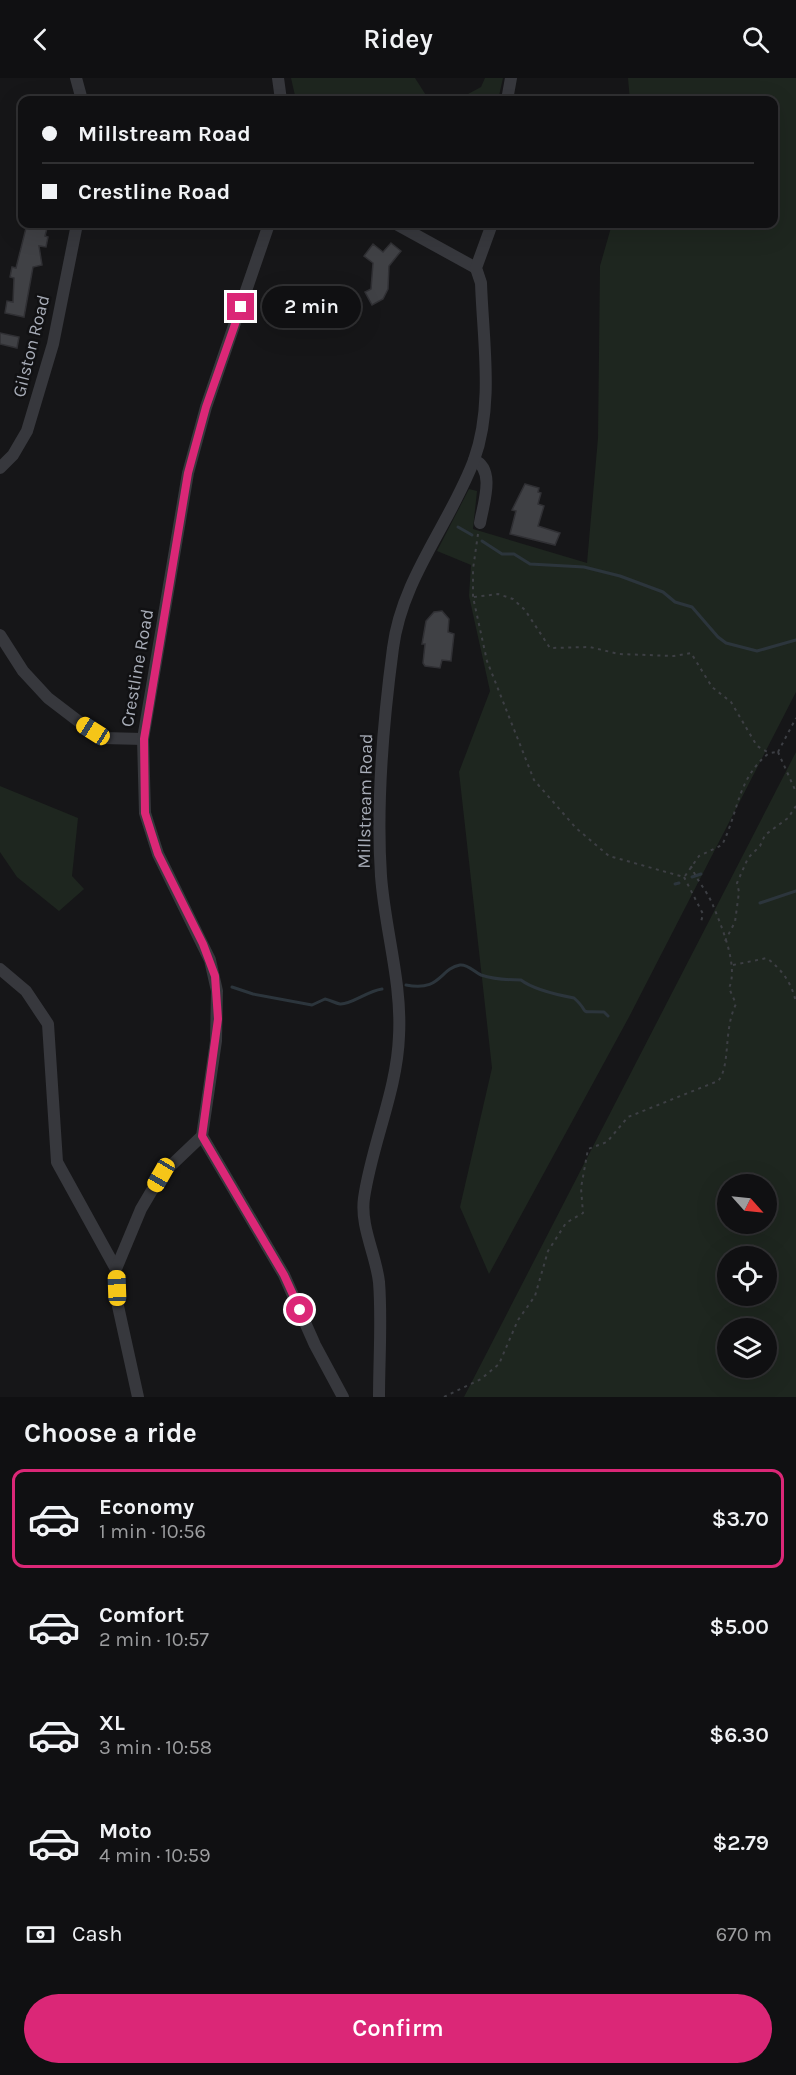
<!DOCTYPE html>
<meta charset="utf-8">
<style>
:root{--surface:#101012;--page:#19191b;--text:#f1f3f6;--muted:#9c9d9f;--line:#303032;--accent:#db2777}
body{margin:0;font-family:Karla,sans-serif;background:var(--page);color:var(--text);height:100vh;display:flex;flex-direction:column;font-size:22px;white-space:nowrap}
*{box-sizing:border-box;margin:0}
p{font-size:20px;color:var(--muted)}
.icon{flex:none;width:33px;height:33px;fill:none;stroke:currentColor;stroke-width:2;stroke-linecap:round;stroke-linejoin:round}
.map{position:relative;height:1319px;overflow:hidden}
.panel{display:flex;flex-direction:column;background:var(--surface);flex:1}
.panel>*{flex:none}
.guide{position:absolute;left:18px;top:18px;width:760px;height:132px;border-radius:12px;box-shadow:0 6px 24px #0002,0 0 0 2px var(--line);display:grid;align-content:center;height:132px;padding:0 24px;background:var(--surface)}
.needle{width:39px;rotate:117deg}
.controls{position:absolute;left:717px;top:1096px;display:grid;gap:12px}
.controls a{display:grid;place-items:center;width:60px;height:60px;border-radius:50%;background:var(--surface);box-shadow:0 6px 24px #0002,0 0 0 2px var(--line);font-size:30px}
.end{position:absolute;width:27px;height:27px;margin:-14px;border:8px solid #db2777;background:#fff;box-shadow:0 0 0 3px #fff}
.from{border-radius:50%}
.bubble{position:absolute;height:42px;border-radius:21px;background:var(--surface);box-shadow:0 6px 24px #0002,0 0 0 2px var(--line);font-size:20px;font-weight:600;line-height:42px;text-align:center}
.car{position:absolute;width:18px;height:36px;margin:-18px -9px;border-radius:8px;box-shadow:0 0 4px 2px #0007;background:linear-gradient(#f5c518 24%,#345 0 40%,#f5c518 0 76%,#345 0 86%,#f5c518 0)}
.guide b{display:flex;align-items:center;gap:21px;height:57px;font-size:22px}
.guide b+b{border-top:2px solid var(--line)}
.guide i{width:15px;height:15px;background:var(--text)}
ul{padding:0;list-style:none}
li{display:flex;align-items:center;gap:18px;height:99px;margin:0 12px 9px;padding:0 12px;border:3px solid transparent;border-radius:12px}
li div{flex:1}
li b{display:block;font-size:22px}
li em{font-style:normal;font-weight:600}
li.current{border-color:var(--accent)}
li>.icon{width:54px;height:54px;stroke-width:1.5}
h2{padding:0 24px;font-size:27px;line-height:72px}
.pay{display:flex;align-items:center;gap:15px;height:66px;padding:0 24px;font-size:22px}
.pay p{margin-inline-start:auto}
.cta{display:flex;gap:12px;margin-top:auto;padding:12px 24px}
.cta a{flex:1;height:69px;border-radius:36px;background:var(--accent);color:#fff;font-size:24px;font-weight:600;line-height:69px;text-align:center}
header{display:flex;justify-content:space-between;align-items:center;height:78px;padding:0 24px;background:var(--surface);font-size:27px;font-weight:600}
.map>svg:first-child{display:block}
.green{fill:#1e261f;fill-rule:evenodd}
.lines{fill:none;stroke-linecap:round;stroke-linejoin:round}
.stream{stroke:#2c353c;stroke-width:3}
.building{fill:#404145;stroke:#303034;stroke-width:1.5}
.path{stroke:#3d3f44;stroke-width:2;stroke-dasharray:3 4.5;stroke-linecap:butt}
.minor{stroke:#37383d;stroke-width:12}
.route{stroke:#db2777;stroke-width:8}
.labels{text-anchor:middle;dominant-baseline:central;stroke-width:5;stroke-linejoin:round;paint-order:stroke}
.street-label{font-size:18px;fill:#a8adb8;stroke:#111113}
</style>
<header><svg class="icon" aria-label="back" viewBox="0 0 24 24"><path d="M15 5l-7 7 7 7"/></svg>Ridey<svg class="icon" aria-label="search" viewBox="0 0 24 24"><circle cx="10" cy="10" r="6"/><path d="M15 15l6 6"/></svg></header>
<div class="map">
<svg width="796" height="1319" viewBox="0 0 796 1319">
<rect width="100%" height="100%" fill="#161618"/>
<g class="green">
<polygon points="291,0 415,0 429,22 296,22"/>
<polygon points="485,0 503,0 498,22 457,22 481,9"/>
<polygon points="628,0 796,0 796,614 629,939 489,1196 460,1129 492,990 459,694 490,613 469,518 471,487 437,473 469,411 477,413 473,451 587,485 598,360 600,188 612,146 774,146 774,22 630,22"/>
<path d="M 796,674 L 796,1319 L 464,1319 ZM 728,1107 L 766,1107 L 766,1146 L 728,1146 ZM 728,1179 L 766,1179 L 766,1218 L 728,1218 ZM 728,1251 L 766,1251 L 766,1290 L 728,1290 Z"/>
<polygon points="0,708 78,740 72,798 84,811 59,833 17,799 0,774"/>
</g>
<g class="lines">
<g class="stream">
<polyline points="458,449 472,457"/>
<polyline points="482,463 502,476 514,476 530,486 584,489 620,498 663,514 675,524 692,529 718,559 726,565 757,573 796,562"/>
<polyline points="692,799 701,796"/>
<polyline points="675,806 679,805"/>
<polyline points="760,825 796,813"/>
<path d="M 406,907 C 441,914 439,891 460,887 C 468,886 474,894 481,897 C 493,901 508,902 521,902 C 534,912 558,917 574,920 C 593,937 574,933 604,934 L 608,938"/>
<path d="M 232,909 L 253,916 L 312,927 L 325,921 C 330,922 335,925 340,926 C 351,927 367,913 382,911"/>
</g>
</g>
<g class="building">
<polygon points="27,146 48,146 45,158 48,159 46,169 39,168 42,187 33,189 24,239 5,235 7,223 13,224 14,200 10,199 12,189 16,190"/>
<polygon points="391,165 401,173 389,188 388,211 383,221 372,227 365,214 371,211 373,185 364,178 373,166 383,174"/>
<polygon points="0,255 19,259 17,270 0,266"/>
<polygon points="525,406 539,410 538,414 541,415 538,426 544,428 538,448 560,455 555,467 510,456 516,433 512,432"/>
<polygon points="442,533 449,541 448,554 454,556 451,583 442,582 440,590 425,588 423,585 425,566 422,566 426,543 434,534"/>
</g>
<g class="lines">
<g class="path">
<polyline points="478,456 473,491 473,519 487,583 534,702 576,750 609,778 684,799"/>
<polyline points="474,519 498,516 513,521 525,532 550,570 590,569 619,576 674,578 691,575 712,609 731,624 757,668 769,675"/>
<polyline points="778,674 796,714"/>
<polyline points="778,674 796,640"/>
<path d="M 685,798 L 699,778 L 722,767 C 739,733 737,701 769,675 L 778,674"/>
<polyline points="684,799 703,836 701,844"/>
<polyline points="725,863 735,844 739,814 737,805 748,780 760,768 765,757 788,740 796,728"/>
<path d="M 733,887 L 767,880 C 783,893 791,904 796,924"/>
<path d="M 444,1319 L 481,1301 L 499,1286 L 518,1242 L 535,1218 L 548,1173 L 566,1145 L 583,1135 L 581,1110 L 588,1071 L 607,1064 L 628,1039 L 718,1003 C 731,988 723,952 736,926 L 729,910 C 739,888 721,847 712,825 C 706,812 696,801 691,788"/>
</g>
<g class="minor">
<polyline points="76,0 82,22"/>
<polyline points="278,0 281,22"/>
<polyline points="507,22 511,0"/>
<polyline points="396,146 476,190"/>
<path d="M 474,382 C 496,391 483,427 480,445"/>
<polyline points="0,390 13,377 27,353 53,266 77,146"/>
<polyline points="0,557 23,593 48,620 82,646 103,660 143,661"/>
<polyline points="0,891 26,913 48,946 57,1084 116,1191 118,1228 138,1319"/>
<polyline points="202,1058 284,1197 315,1267 343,1319"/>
<polyline points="116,1191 141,1131 161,1097 202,1058 216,963 217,913 210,882 158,776 145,735 143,661 188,395 206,329 269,146"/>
<path d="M 379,1319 C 379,1281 382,1242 379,1204 C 376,1177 360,1148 364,1120 C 372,1065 397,1013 399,958 C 402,904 385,852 381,798 C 376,723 383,645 393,570 C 402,500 450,446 474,382 C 494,327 483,263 481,205 L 476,190 L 492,146"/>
</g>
</g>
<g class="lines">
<polyline class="route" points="241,229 206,329 188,395 144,661 145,735 158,776 203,866 215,898 218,941 202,1058 284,1197 300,1232"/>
</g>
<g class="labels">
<g class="street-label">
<text transform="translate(31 268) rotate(-76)">Gilston Road</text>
<text transform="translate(137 590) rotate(-80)">Crestline Road</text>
<text transform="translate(365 723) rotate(-89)">Millstream Road</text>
</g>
</g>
</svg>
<div class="controls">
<a><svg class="needle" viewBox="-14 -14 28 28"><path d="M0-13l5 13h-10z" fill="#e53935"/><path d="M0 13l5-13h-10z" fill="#9c9d9f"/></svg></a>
<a><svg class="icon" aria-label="locate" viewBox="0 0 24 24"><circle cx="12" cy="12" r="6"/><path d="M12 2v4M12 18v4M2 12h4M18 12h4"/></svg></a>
<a><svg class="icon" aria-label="layers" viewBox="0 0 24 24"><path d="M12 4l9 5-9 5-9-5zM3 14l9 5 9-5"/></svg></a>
</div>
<i class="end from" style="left:300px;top:1232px"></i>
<i class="end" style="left:241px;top:229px"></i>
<div class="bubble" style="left:262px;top:208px;width:99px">2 min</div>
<i class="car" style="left:93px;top:653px;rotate:302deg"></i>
<i class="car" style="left:161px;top:1097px;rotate:210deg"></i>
<i class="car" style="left:117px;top:1210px;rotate:358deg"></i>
<div class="guide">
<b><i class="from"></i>Millstream Road</b>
<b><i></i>Crestline Road</b>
</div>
</div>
<section class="panel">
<h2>Choose a ride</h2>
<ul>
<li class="current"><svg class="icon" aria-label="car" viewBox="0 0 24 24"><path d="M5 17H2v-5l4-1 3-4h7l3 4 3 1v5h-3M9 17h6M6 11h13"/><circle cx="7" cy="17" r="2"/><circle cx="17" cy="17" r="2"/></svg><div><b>Economy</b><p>1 min · 10:56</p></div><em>$3.70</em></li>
<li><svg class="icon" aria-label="car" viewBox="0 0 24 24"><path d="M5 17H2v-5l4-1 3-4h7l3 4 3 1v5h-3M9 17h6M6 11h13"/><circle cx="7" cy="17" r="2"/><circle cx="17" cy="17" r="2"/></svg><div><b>Comfort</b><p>2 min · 10:57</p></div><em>$5.00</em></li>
<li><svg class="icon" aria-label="car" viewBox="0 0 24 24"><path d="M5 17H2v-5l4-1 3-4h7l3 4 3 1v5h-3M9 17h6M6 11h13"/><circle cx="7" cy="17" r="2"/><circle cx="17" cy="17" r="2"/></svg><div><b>XL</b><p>3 min · 10:58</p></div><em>$6.30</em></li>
<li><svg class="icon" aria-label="car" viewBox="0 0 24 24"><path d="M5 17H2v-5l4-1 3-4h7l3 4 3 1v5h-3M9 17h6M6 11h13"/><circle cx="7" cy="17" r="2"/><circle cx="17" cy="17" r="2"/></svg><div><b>Moto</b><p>4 min · 10:59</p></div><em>$2.79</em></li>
</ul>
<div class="pay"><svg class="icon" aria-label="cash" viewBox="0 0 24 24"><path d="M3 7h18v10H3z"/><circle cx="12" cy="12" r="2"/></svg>Cash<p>670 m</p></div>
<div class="cta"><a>Confirm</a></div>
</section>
